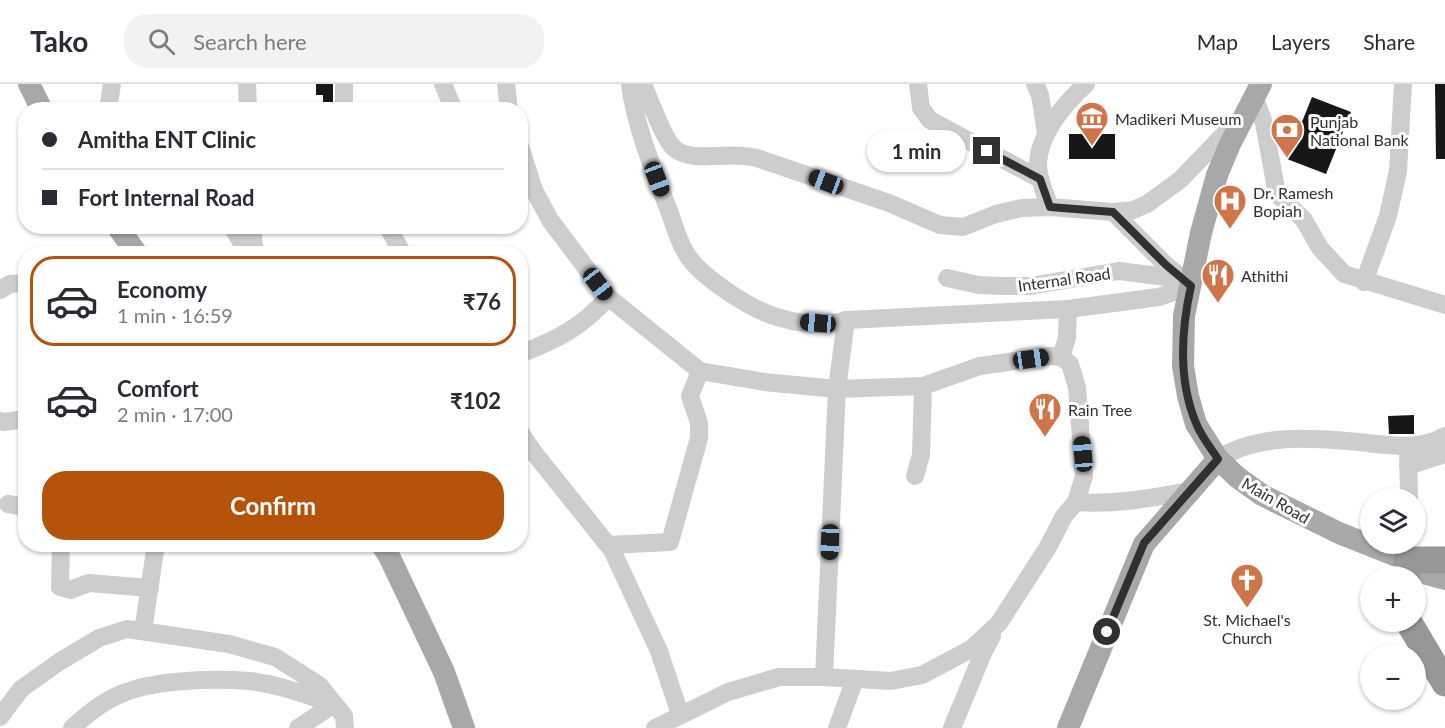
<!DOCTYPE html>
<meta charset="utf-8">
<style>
:root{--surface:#fff;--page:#f2f2f3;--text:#2b2b33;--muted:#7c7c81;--line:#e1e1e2;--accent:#b45309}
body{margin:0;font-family:Lato,sans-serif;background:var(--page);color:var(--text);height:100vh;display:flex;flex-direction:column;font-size:22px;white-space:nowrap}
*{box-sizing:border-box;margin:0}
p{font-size:20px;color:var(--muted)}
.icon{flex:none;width:33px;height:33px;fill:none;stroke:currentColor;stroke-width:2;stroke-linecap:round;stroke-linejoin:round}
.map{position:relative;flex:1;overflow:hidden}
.drawer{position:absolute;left:18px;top:162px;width:510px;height:306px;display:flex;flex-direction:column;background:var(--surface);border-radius:24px;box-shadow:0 2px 4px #0004}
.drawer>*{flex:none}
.guide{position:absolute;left:18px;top:18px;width:510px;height:132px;border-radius:24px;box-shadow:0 2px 4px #0004;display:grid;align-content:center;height:132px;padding:0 24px;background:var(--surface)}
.controls{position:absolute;left:1360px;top:404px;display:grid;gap:12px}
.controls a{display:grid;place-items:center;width:66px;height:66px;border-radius:50%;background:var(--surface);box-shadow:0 2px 4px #0004;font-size:30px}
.end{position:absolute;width:27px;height:27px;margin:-14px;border:8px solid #303030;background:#fff;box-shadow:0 0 0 3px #fff}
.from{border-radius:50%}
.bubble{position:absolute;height:42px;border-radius:21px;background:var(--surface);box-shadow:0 2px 4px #0004;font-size:20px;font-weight:700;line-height:42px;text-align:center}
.car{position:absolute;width:18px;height:36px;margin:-18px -9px;border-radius:8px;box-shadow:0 0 4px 2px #0007;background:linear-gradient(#222 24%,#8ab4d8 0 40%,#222 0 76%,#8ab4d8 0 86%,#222 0)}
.guide b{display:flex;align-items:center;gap:21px;height:57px;font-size:22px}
.guide b+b{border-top:2px solid var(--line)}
.guide i{width:15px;height:15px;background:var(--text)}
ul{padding:10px 0 0;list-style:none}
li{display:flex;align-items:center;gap:18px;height:90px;margin:0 12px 9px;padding:0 12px;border:3px solid transparent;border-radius:24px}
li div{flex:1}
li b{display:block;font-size:22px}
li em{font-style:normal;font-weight:700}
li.current{border-color:var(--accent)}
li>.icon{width:54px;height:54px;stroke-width:1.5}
.button{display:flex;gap:12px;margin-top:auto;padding:12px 24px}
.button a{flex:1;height:69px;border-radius:24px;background:var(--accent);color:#fff;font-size:24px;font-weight:700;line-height:69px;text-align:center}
header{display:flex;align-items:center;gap:36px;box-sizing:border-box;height:84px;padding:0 30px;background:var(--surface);border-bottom:2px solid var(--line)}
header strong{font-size:28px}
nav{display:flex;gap:33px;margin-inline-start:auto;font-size:21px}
.search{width:420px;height:54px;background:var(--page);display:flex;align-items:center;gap:15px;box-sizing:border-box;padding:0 21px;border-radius:24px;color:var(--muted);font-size:22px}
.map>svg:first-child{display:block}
.building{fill:#171717}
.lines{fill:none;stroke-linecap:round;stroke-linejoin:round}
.minor{stroke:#cdcdcd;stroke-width:18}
.major{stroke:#a8a8a8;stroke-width:22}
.highway{stroke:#979797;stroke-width:27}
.route{stroke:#303030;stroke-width:8}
.labels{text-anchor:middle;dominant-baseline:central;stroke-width:6;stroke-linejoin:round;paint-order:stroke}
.poi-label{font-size:16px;fill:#303030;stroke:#fff;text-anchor:start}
.street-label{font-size:16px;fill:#303030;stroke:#fff}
</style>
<header>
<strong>Tako</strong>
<div class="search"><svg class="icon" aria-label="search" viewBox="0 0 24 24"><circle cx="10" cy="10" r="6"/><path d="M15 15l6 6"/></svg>Search here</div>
<nav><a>Map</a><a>Layers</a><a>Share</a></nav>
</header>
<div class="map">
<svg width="1445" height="644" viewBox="0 0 1445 644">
<rect width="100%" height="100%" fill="#fff"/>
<g class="building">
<polygon points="316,0 333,0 333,24 323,25 323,11 316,11"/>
<polygon points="1435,0 1445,0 1445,75 1436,75"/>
<polygon points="1312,13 1351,28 1326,90 1287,75"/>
<rect x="1069" y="50" width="46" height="25"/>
<polygon points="1414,331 1414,350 1389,350 1388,332"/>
</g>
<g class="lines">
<g class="minor">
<polyline points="247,0 248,26"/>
<polyline points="344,0 344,26"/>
<polyline points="443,0 454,26"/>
<polyline points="506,0 509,26"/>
<path d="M 630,0 C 635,42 654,87 669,127 C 674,140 678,156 686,169 C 699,192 749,224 774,232 C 795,239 825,244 846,236 L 1068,225 L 1159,213 L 1191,202"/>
<path d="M 643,0 C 649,14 664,56 674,64 C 682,72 699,73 710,72 C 730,72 738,70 757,74 L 889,119 L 940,141 L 963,143 L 996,130 L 1021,124 L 1050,123 L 1113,128 L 1133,126 L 1147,120 L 1180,96 L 1236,38"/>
<polyline points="918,0 921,24 930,36 1040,95"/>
<polyline points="1035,0 1040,11 1046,49"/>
<polyline points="1254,12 1264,39 1277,110 1304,136 1320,164 1344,190 1445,221"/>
<polyline points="108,26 112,0"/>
<polyline points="520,62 534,106 550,136 608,213"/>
<path d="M 1050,123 C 1045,110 1039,96 1038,82 C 1038,51 1064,20 1086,0"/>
<polyline points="1113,128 1166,181 1183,195"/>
<polyline points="232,142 248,170"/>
<polyline points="252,142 255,170"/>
<polyline points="387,142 403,170"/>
<polyline points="947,194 979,201 1002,202 1030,202 1119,187 1182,195"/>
<polyline points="1364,198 1388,132 1398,87 1403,0"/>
<polyline points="0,206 10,200 26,199"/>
<path d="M 520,270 C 556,256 583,243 608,213 L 700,287 L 764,298 L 837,305 L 923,302 L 980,282 L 1051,272 L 1061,273 L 1070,280 L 1077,303 L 1084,392 L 1076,418"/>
<polyline points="1061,273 1067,254 1068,225"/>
<polyline points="0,337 4,338 26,335"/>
<polyline points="520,348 535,370 612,466 659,567 680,630"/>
<polyline points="1408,362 1409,414"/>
<path d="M 1218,375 C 1258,349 1313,354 1359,358 C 1388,361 1418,367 1445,352"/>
<polyline points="1408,382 1445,370"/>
<polyline points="915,392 921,371 923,302"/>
<polyline points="8,420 26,423"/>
<polyline points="61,460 60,503 70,506 89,499 150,504"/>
<polyline points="609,461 670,458 699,354 699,339 690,312 700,287"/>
<polyline points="143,547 156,460"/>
<polyline points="824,593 837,305 846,236"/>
<polyline points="0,633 21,605 59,578 99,554 127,545 229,560 275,573 319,601 344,632 345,644"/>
<path d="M 72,644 C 87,630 102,618 121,610 C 153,596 214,594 249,597 C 278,600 306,611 334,620"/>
<polyline points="298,644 334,620"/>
<path d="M 655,644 L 728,608 L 779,593 L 824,593 L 891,597 L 922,591 L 971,565 L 999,539 L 1048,463 L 1064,432 L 1076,418 C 1115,421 1152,414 1191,407"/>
<polyline points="837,644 855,595"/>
<polyline points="952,644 983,569 992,552"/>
</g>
<g class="major">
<polyline points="29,0 42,26"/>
<polyline points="1261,0 1230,60 1217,91 1201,149 1184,232 1183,282 1188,312 1196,340 1218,375 1237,393 1262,411 1339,449 1407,476 1419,488 1445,495"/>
<polyline points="117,142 137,170"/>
<polyline points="381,460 389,472 444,588 464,644"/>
<polyline points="1068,644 1144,460 1218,375"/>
</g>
<g class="highway">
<polyline points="1406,492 1407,476 1445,476"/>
<polyline points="1408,537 1445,599"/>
</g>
</g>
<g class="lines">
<path class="route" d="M 987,67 L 1040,95 L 1050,123 L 1113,128 L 1166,181 L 1191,202 C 1181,247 1178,296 1196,339 C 1201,352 1210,363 1218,375 L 1144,459 L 1107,548"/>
</g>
<defs>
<g id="museum-pin" transform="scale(1.725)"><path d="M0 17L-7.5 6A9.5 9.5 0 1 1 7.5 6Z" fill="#d07549" stroke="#fff"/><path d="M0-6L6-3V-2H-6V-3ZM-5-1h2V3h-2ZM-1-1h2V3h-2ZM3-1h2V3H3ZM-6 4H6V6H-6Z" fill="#fff"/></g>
<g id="bank-pin" transform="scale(1.725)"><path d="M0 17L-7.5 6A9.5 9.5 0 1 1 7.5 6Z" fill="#d07549" stroke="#fff"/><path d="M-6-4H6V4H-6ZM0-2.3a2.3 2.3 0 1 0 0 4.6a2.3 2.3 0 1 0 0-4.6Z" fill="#fff"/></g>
<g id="hospital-pin" transform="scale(1.725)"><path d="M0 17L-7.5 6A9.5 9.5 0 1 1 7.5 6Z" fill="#d07549" stroke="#fff"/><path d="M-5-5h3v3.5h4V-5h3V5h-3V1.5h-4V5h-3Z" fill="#fff"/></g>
<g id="restaurant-pin" transform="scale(1.725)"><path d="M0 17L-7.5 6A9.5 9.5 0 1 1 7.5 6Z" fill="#d07549" stroke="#fff"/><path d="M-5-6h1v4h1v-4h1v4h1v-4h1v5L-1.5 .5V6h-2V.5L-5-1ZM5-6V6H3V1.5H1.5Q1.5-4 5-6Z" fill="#fff"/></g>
<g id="church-pin" transform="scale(1.725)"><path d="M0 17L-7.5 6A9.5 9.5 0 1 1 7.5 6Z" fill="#d07549" stroke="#fff"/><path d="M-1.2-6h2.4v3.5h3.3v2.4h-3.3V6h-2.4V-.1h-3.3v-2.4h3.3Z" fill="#fff"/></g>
</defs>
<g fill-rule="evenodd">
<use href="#museum-pin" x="1092" y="34"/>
<use href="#bank-pin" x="1287" y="46"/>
<use href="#hospital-pin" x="1230" y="117"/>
<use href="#restaurant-pin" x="1218" y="191"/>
<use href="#restaurant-pin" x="1045" y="325"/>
<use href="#church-pin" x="1247" y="496"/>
</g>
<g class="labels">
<g class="poi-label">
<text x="1115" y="34">Madikeri Museum</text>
<text x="1310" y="37">Punjab<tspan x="1310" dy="18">National Bank</tspan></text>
<text x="1253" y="108">Dr. Ramesh<tspan x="1253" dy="18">Bopiah</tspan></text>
<text x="1241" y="191">Athithi</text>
<text x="1068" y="325">Rain Tree</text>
<text x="1247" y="535" text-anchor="middle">St. Michael's<tspan x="1247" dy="18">Church</tspan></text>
</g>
<g class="street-label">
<text transform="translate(1064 195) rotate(-8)">Internal Road</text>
<text transform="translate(1276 416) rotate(30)">Main Road</text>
</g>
</g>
</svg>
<div class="controls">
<a><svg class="icon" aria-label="layers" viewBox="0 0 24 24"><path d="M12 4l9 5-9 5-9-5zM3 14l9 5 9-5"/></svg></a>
<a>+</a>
<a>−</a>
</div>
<i class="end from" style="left:1107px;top:548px"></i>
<i class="end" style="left:987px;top:67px"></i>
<div class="bubble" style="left:867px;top:46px;width:99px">1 min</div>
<i class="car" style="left:657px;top:95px;rotate:159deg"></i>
<i class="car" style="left:826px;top:98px;rotate:291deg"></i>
<i class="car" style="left:598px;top:200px;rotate:142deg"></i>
<i class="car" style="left:818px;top:239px;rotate:275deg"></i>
<i class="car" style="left:1031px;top:275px;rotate:82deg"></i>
<i class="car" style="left:1083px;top:370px;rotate:355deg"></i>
<i class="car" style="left:830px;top:458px;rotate:182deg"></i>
<div class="guide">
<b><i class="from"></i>Amitha ENT Clinic</b>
<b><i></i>Fort Internal Road</b>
</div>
<section class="drawer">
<ul>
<li class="current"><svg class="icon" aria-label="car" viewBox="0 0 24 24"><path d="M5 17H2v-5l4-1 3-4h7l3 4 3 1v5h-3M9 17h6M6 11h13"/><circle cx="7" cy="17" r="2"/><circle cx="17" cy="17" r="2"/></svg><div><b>Economy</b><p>1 min · 16:59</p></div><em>₹76</em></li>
<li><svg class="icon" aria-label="car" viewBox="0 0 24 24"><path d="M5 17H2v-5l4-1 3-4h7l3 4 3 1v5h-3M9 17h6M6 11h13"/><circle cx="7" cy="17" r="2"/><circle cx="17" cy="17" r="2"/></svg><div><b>Comfort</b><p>2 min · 17:00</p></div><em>₹102</em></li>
</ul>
<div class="button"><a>Confirm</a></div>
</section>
</div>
